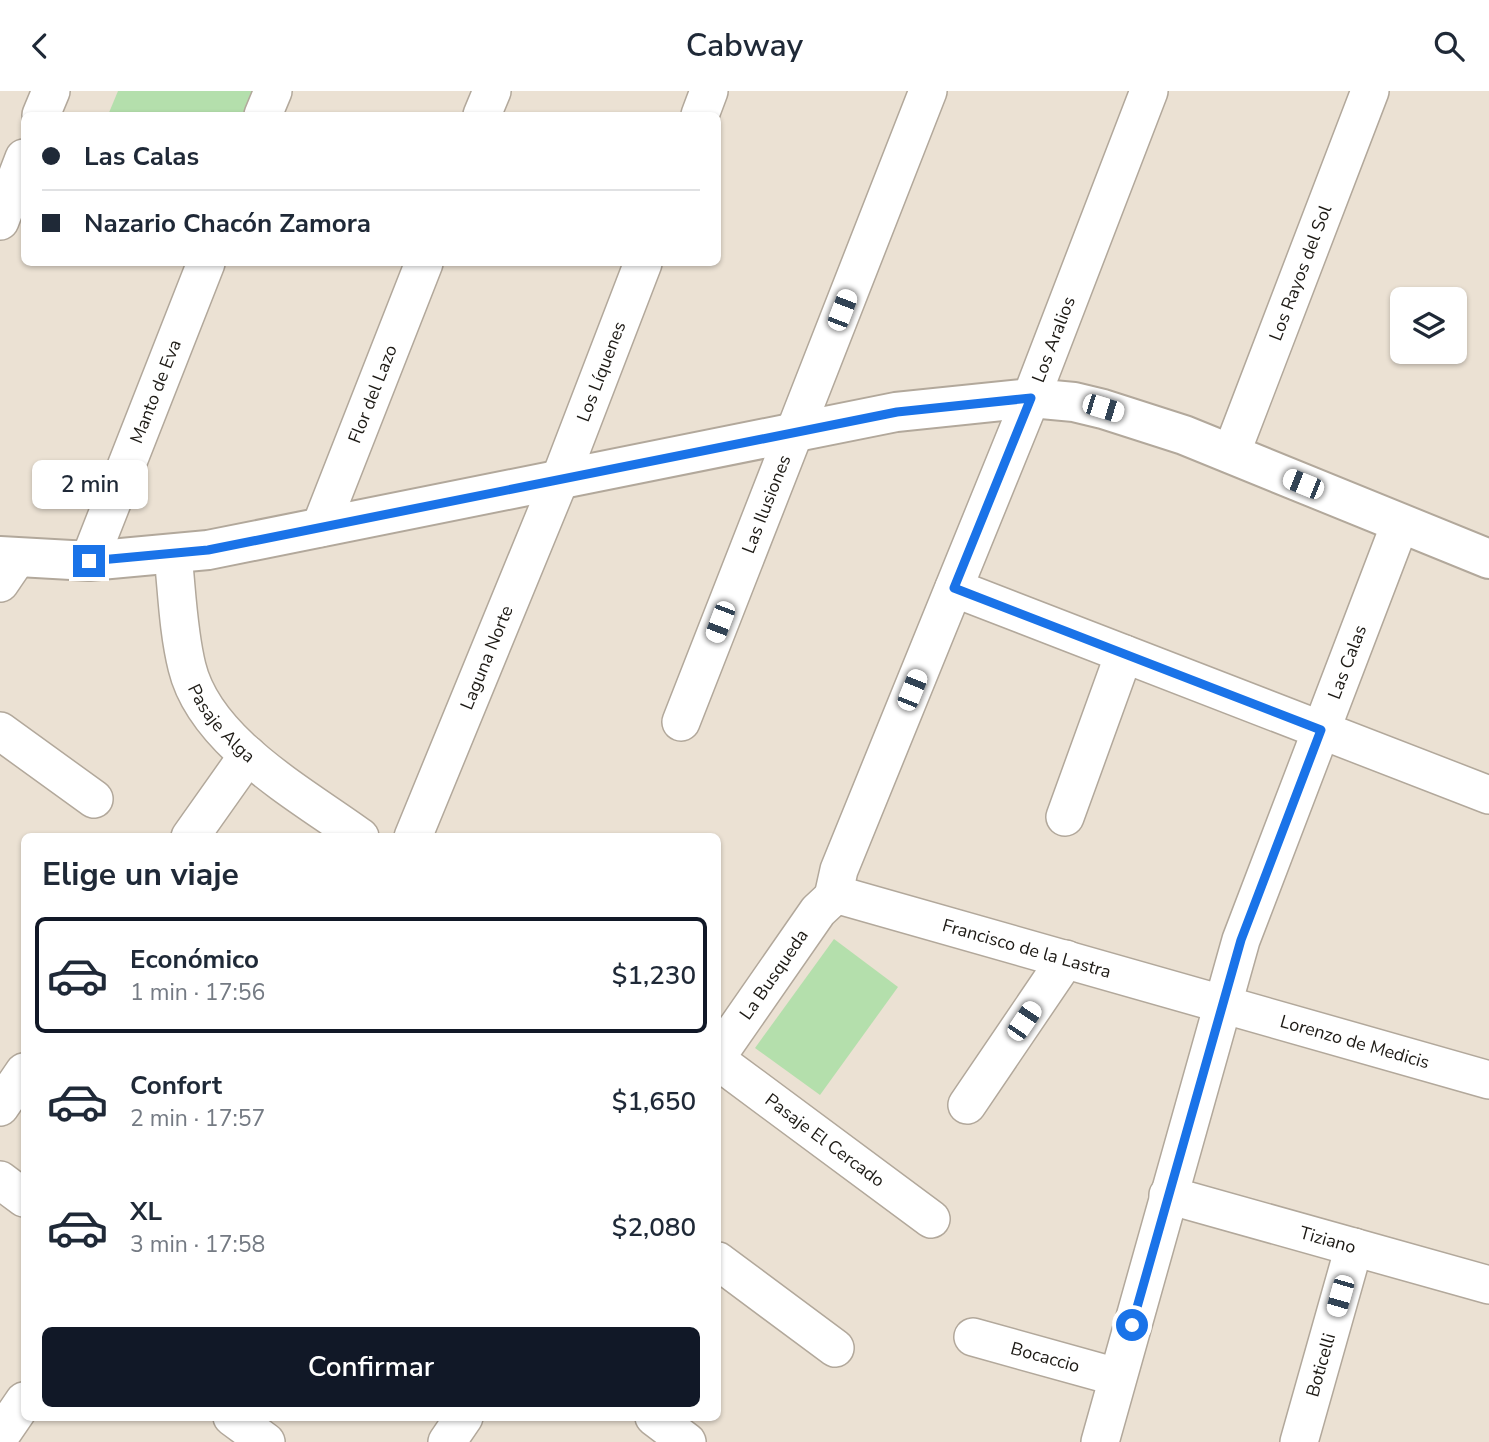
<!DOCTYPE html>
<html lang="es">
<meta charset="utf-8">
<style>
:root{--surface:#fff;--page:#f2f2f3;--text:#1f2937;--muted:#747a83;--line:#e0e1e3;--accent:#111827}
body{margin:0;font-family:"Nunito Sans",sans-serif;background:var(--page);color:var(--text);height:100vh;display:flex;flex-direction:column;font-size:26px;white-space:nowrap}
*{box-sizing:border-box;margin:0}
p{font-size:23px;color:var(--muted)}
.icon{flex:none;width:38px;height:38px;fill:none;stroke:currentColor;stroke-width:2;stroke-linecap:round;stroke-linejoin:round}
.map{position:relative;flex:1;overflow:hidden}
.drawer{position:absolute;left:21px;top:742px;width:700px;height:588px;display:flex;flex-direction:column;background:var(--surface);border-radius:10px;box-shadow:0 2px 5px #0004}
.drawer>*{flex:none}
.top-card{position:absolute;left:21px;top:21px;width:700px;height:154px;border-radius:10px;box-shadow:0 2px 5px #0004;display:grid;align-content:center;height:154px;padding:0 21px;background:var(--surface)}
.tools{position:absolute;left:1390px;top:196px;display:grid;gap:14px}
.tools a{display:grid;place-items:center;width:77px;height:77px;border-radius:10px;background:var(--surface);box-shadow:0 2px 5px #0004;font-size:35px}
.end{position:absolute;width:32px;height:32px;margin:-16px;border:9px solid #1a73e8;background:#fff;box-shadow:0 0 0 4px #fff}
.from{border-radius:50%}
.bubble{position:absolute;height:49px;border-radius:10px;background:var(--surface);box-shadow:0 2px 5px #0004;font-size:23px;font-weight:600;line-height:49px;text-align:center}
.car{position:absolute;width:21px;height:42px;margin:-21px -10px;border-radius:9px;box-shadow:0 0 5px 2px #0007;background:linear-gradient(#fff 24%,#345 0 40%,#fff 0 76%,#345 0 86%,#fff 0)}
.top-card b{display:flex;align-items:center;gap:24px;height:66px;font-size:26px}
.top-card b+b{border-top:2px solid var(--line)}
.top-card i{width:18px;height:18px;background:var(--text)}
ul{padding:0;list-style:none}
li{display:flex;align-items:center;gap:21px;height:116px;margin:0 14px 10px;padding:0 7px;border:4px solid transparent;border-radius:10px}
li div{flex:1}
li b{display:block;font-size:26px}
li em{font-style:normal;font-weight:600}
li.selected{border-color:var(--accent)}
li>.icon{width:63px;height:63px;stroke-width:1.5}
h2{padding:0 21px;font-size:32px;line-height:84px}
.action{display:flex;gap:14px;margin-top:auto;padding:14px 21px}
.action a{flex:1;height:80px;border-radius:10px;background:var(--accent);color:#fff;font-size:28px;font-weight:600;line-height:80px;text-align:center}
header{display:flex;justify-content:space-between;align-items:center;height:91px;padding:0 21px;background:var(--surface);font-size:32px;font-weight:600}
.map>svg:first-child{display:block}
.green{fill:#b4dfac}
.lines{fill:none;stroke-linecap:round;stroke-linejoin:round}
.street-casing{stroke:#b2a89b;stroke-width:40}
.secondary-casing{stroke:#b2a89b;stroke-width:42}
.street{stroke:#fff;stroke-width:37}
.secondary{stroke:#fff;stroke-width:38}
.route{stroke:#1a73e8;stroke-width:9}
.labels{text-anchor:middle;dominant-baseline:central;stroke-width:5;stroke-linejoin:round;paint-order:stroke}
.street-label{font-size:18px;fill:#1d1a15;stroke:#fff}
</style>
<header><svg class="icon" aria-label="back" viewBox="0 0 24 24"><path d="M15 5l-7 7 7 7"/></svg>Cabway<svg class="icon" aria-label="search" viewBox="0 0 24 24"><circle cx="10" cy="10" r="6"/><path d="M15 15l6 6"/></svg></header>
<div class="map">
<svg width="1489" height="1351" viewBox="0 0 1489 1351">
<rect width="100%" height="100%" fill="#ebe1d3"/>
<g class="green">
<polygon points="118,0 255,0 245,24 108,24"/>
<polygon points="834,848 898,896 820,1004 755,957"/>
</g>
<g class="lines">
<g class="street-casing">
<g id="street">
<polyline points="41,24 51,0"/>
<polyline points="263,24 273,0"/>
<polyline points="482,24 492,0"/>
<polyline points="700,24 709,0"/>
<polyline points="0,130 24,67"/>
<path id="s1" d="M 1231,363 L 1370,0"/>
<path id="s2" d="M 320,437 L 424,172"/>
<path id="s3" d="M 173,464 C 177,501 178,540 187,576 C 205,651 301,703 360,746"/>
<path id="s4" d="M 89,470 L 206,172"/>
<polyline points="0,492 17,467"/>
<polyline points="954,497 1489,704"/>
<path id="s5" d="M 681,631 L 928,0"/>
<polyline points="0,640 94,708"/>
<polyline points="1065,726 1124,563"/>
<polyline points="190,746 248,664"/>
<path id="s6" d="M 413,746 L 560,388 L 643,172"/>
<path id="s7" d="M 833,806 L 839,779 L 1031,307 L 1149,0"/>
<path id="s8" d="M 718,964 L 818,820 L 833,806 L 842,805 L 1489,989"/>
<path id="s9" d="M 718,970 L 931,1128"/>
<polyline points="967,1014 1066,868"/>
<polyline points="0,1016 24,981"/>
<polyline points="0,1089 24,1107"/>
<path id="s10" d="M 1168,1104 L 1489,1194"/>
<polyline points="718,1170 835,1257"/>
<path id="s11" d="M 973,1246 L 1117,1286"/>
<polyline points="232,1326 266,1351"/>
<polyline points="654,1326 687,1351"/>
<polyline points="0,1345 24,1310"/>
<polyline points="447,1351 464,1326"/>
<path id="s12" d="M 1100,1351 L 1241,849 L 1400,433"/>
<path id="s13" d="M 1299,1351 L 1354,1156"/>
</g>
</g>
<g class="secondary-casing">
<polyline id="secondary" points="0,465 89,470 208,459 896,321 1031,307 1074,311 1103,318 1184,344 1489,468"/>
</g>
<use href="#street" class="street"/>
<use href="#secondary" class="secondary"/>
</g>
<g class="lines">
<polyline class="route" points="89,470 208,459 897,321 1031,307 954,497 1321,639 1241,849 1132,1234"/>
</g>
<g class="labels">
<g class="street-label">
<text stroke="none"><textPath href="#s1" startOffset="194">Los Rayos del Sol</textPath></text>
<text stroke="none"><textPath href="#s7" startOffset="600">Los Aralios</textPath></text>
<text stroke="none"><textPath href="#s6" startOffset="502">Los Líquenes</textPath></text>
<text stroke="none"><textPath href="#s4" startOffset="182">Manto de Eva</textPath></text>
<text stroke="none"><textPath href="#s2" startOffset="144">Flor del Lazo</textPath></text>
<text stroke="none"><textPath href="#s5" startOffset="234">Las Ilusiones</textPath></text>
<text stroke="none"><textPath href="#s6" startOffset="194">Laguna Norte</textPath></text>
<text stroke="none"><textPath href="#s12" startOffset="819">Las Calas</textPath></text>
<text stroke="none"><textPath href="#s3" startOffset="180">Pasaje Alga</textPath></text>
<text stroke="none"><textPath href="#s8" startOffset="397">Francisco de la Lastra</textPath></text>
<text stroke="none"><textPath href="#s8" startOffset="98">La Busqueda</textPath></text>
<text stroke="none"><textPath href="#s8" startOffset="738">Lorenzo de Medicis</textPath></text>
<text stroke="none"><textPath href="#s9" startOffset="133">Pasaje El Cercado</textPath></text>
<text stroke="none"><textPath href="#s10" startOffset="166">Tiziano</textPath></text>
<text stroke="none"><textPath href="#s11" startOffset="75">Bocaccio</textPath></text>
<text stroke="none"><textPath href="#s13" startOffset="80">Boticelli</textPath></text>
</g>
</g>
</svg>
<div class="tools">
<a><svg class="icon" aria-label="layers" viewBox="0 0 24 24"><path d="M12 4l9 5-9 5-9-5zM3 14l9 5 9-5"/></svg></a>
</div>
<i class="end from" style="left:1132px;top:1234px"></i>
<i class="end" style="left:89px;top:470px"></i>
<div class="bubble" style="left:32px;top:369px;width:116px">2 min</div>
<i class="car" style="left:842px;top:219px;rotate:21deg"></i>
<i class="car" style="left:1103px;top:317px;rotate:107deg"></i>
<i class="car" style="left:1303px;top:393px;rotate:292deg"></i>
<i class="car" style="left:720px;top:531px;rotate:201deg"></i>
<i class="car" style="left:912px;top:599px;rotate:22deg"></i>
<i class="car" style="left:1024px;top:930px;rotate:34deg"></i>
<i class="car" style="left:1340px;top:1205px;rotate:196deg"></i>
<div class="top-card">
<b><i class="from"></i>Las Calas</b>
<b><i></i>Nazario Chacón Zamora</b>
</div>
<section class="drawer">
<h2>Elige un viaje</h2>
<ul>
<li class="selected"><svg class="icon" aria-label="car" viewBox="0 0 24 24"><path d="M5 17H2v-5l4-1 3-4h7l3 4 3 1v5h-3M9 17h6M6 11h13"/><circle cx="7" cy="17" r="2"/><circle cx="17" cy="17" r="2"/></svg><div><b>Económico</b><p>1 min · 17:56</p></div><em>$1,230</em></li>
<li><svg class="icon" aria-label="car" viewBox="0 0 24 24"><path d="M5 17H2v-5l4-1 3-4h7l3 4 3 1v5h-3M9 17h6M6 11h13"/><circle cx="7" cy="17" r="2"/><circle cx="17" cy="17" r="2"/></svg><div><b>Confort</b><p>2 min · 17:57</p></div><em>$1,650</em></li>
<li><svg class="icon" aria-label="car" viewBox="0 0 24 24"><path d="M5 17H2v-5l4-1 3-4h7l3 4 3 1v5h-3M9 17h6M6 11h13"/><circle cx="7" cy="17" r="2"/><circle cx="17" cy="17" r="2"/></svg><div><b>XL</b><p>3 min · 17:58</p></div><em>$2,080</em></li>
</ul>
<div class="action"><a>Confirmar</a></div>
</section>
</div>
